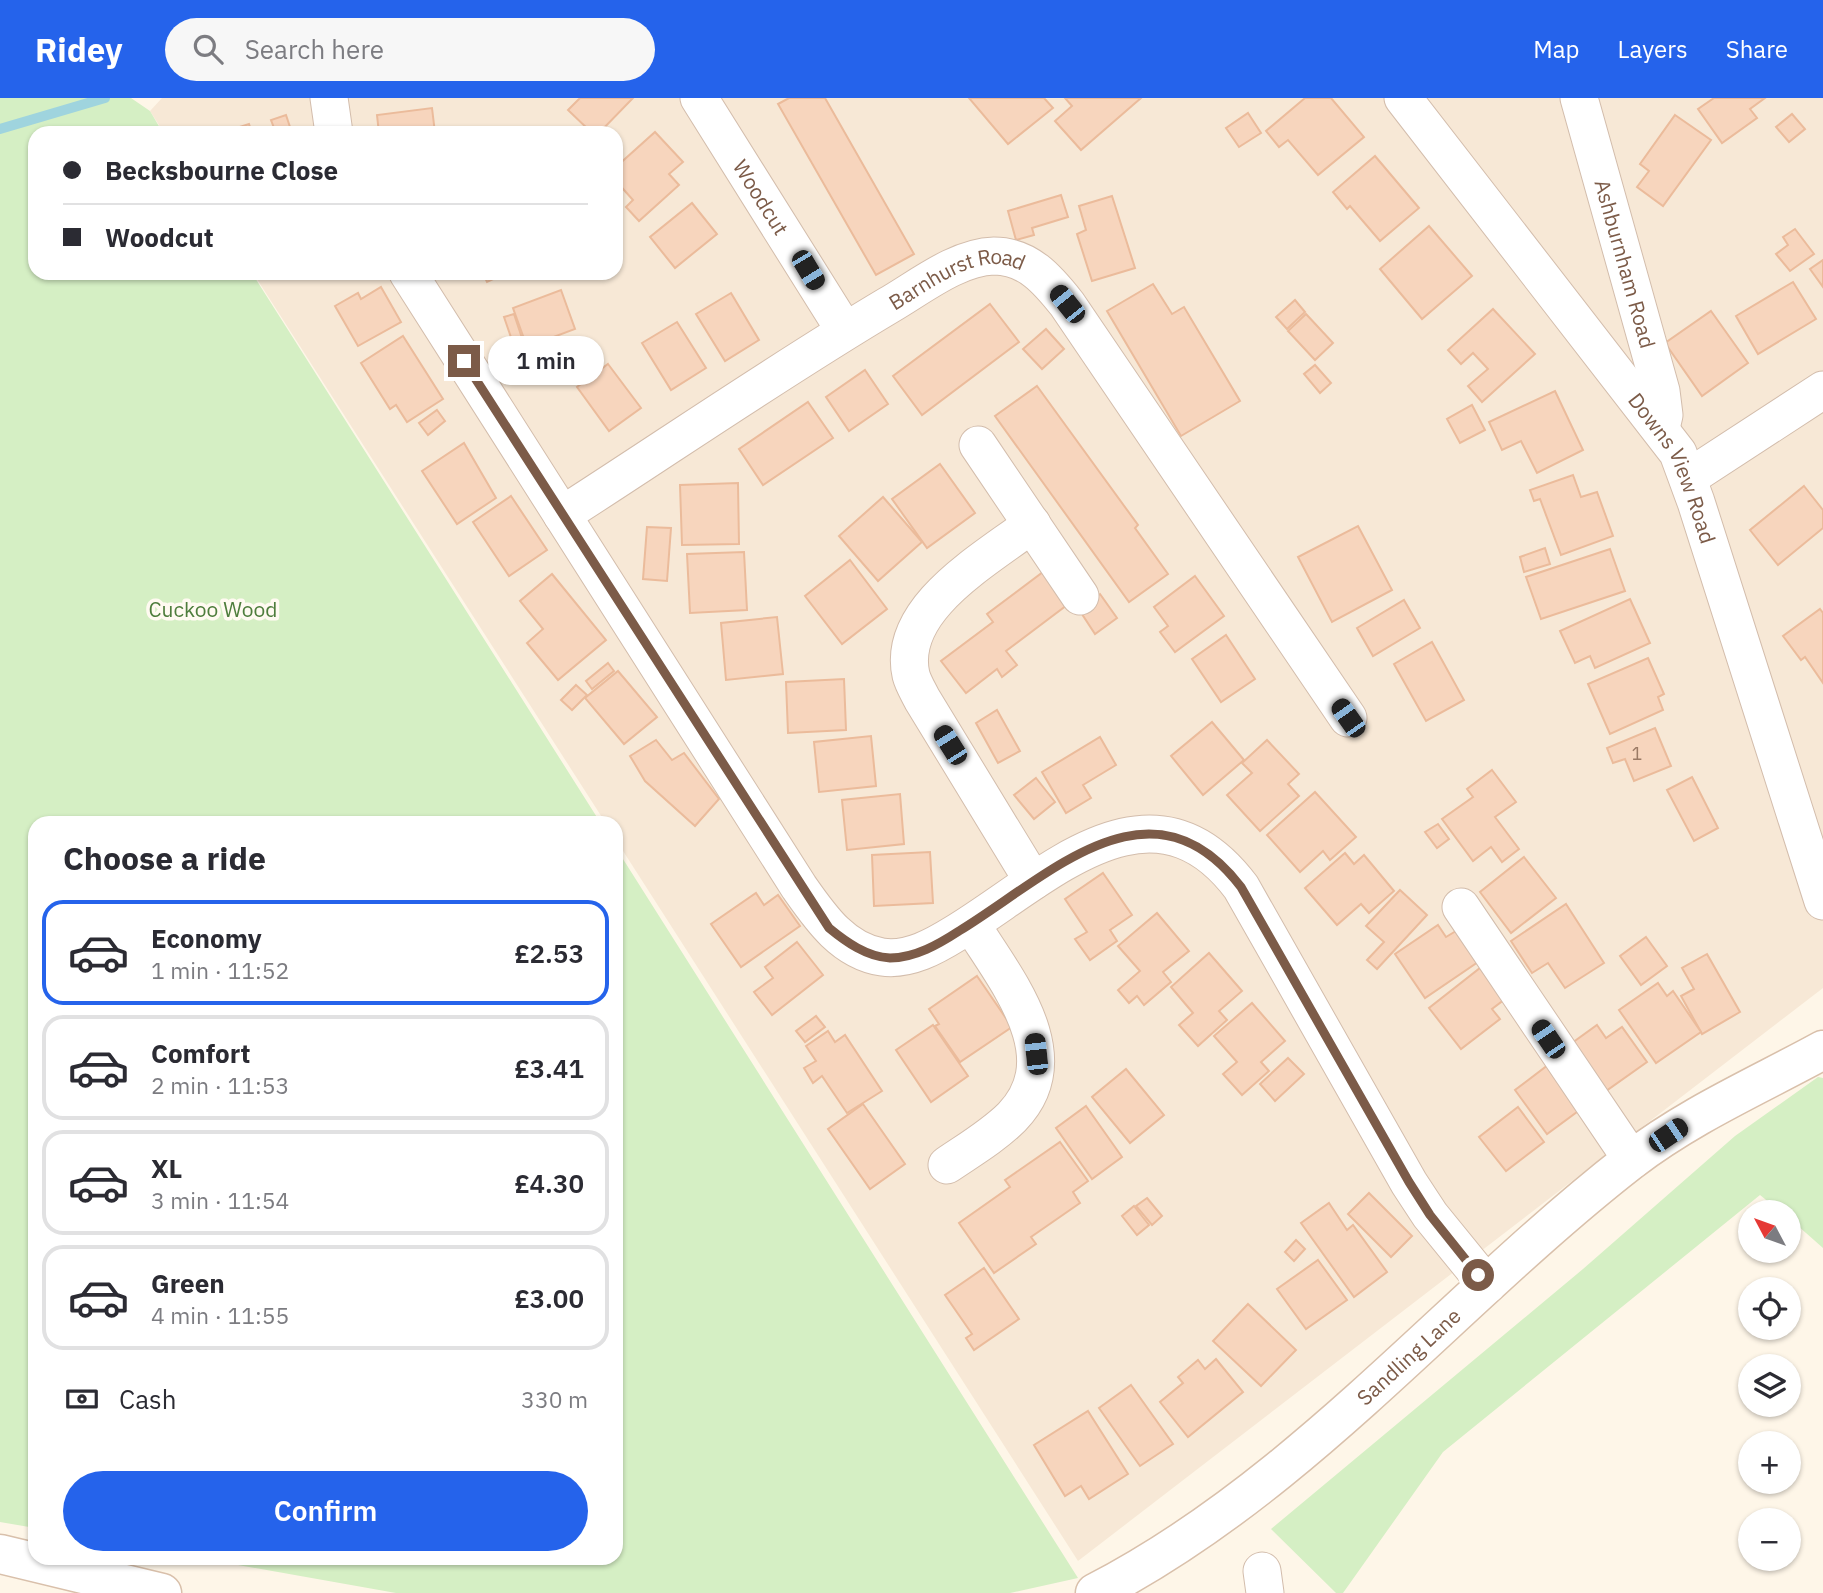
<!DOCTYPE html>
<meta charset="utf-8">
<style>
:root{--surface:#fff;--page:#f7f7f7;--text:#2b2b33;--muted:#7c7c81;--line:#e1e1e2;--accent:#2563eb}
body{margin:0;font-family:"IBM Plex Sans",sans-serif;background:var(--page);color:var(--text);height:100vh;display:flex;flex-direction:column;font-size:26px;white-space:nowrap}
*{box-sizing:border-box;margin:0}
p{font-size:23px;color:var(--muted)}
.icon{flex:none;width:38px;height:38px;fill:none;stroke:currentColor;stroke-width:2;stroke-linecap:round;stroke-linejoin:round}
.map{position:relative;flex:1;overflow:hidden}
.drawer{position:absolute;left:28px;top:718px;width:595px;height:749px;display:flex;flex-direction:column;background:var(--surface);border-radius:21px;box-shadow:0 2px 5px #0004}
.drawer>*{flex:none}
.banner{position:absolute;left:28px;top:28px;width:595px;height:154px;border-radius:21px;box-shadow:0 2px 5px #0004;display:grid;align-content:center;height:154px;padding:0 35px;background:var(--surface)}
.needle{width:46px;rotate:311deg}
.controls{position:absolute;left:1738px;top:1102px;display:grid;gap:14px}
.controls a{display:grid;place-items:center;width:63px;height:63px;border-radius:50%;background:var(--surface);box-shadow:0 2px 5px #0004;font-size:35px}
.end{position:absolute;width:32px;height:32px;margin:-16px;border:9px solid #7c5b48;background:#fff;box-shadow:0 0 0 4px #fff}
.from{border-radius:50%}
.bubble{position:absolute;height:49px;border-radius:24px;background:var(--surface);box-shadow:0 2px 5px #0004;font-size:23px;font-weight:600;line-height:49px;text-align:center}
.car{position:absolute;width:21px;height:42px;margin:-21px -10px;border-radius:9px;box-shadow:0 0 5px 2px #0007;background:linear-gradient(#222 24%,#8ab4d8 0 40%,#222 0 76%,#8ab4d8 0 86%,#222 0)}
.banner b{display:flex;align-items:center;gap:24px;height:66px;font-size:26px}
.banner b+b{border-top:2px solid var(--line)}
.banner i{width:18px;height:18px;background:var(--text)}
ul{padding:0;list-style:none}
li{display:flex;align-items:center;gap:21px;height:105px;margin:0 14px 10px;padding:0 21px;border:4px solid var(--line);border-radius:21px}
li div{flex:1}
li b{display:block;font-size:26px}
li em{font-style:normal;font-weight:600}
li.active{border-color:var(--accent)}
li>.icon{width:63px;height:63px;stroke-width:1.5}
h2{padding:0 35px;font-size:32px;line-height:84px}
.pay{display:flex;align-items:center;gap:18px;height:77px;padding:0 35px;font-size:26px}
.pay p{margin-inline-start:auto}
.cta{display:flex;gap:14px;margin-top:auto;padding:14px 35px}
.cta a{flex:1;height:80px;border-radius:42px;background:var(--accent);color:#fff;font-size:28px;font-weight:600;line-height:80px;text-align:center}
header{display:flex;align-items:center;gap:42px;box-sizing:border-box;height:98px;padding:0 35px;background:var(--accent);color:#fff}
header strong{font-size:33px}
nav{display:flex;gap:38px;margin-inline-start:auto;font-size:24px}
.search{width:490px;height:63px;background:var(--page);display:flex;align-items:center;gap:18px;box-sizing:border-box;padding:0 24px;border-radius:38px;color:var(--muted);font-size:26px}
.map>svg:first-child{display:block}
.residential{fill:#f7e8d6}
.green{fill:#d5efc4}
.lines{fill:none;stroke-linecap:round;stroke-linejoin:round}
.stream{stroke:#9fd4de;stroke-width:10}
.building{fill:#f7d5bd;stroke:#ebbb9b;stroke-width:2}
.street-casing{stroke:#d3bdac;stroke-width:39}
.secondary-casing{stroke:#d9c0ab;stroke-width:41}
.street{stroke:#fff;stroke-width:37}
.secondary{stroke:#fff;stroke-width:38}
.route{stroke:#7c5b48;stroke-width:9}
.labels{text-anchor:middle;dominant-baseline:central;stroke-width:7;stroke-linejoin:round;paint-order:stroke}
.number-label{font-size:18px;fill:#9b7a65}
.street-label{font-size:21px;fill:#7c5b48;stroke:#fffaf1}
.park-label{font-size:21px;fill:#4e7d3c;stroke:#fffaf1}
</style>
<header>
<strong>Ridey</strong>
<div class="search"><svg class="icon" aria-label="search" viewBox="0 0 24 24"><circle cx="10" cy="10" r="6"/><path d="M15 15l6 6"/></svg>Search here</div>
<nav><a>Map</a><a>Layers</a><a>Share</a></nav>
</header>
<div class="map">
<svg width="1823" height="1495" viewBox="0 0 1823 1495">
<rect width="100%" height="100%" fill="#fef6e8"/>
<polygon class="residential" points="162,0 1823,0 1823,890 1078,1463 616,742 616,724 605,724 253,175 616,175 616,35 164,35 150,13"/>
<g class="green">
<polygon points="0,0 131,0 150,13 163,35 35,35 35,175 252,175 600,724 35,724 35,1430 0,1424"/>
<polygon points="616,750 1078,1480 1010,1495 396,1495 199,1460 616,1460"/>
<polygon points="1818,979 1823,980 1823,1150 1789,1120 1788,1115 1782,1115 1760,1097 1443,1354 1343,1495 1336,1495 1271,1431 1583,1171 1735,1038"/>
</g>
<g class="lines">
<polyline class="stream" points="0,31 105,0"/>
</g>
<g class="building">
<polygon points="580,0 633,0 599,35 592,35 568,12"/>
<polygon points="789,0 825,0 914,156 876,177 778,6"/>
<polygon points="969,0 1044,0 1053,10 1008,46"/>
<polygon points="1065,0 1141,0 1081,52 1055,23 1072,8"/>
<polygon points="1305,0 1331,0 1364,39 1318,77 1288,42 1279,49 1266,33"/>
<polygon points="1714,0 1765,0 1750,11 1757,20 1722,45 1698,11"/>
<polygon points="432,10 435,35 379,35 377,17"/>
<polygon points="1248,15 1261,35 1239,49 1226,30"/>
<polygon points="1792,16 1805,31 1789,44 1776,29"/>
<polygon points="286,17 292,35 276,35 271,22"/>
<polygon points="1675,17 1711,42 1663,108 1637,89 1649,73 1640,66"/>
<polygon points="249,26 252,35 227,35 227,33"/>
<polygon points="655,34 683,64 669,76 679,87 639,123 626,109 633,102 616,83 616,69"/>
<polygon points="1375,58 1419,110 1380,143 1350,108 1347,111 1333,94"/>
<polygon points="1061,97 1068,119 1032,130 1034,137 1016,142 1008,113"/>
<polygon points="1112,98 1135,170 1092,183 1077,136 1086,132 1079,108"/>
<polygon points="692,105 717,136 675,170 650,139"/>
<polygon points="1429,128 1472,178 1422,221 1380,171"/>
<polygon points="1795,131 1814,156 1790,173 1776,156 1788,147 1783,139"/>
<polygon points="1823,162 1823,189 1810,171"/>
<polygon points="483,175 506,175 487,184"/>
<polygon points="1793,184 1816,221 1758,256 1736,218"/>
<polygon points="1153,186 1172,216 1184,209 1240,303 1181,338 1107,213"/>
<polygon points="381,189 401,224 358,248 335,208 358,195 361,201"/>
<polygon points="561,192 575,231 527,249 513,210"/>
<polygon points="731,195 759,242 725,263 696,216"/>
<polygon points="1295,202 1305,214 1287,231 1276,219"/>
<polygon points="990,206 1019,244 922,317 893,278"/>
<polygon points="1493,211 1535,256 1482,304 1468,288 1488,271 1473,255 1461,266 1448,252"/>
<polygon points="1711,213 1748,265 1702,298 1665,245"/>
<polygon points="514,216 526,252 516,254 504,219"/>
<polygon points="1306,216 1333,245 1315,262 1288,233"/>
<polygon points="677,224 706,270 671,292 642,245"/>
<polygon points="1046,231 1064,251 1042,271 1023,251"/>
<polygon points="403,238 443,301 407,324 396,307 390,311 361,265"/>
<polygon points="608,266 641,310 609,333 577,289"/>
<polygon points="1315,267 1331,285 1320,295 1304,276"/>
<polygon points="865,272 888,306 849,333 826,299"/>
<polygon points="1037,288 1138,427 1135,430 1168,476 1129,504 995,318"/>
<polygon points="1555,293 1583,352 1537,375 1521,343 1502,352 1489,324"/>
<polygon points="808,304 833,340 763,387 739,351"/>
<polygon points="1472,307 1485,332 1460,345 1447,321"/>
<polygon points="437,312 445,323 428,337 419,325"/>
<polygon points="464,345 496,400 457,426 422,373"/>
<polygon points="940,366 975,415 927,450 892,401"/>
<polygon points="1573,377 1581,399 1597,394 1613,438 1561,457 1540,401 1534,403 1530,392"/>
<polygon points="738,385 739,446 682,447 680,387"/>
<polygon points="1804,388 1823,412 1823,430 1778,467 1750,432"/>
<polygon points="511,398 547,452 509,478 473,424"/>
<polygon points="883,399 922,444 878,483 839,438"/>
<polygon points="1358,428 1392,492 1332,524 1298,459"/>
<polygon points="647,429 671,430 667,483 643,481"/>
<polygon points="1545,450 1550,466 1524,474 1520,459"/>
<polygon points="1610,451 1625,493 1541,521 1526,479"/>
<polygon points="744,454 747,512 690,515 687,456"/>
<polygon points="850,462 887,511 842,546 805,498"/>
<polygon points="1043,474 1067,507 1006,553 1017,567 1002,579 997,571 966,595 941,563 993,524 987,516"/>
<polygon points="552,476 606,542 558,582 527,545 543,531 520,503"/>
<polygon points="1195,478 1224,518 1175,554 1160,534 1168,528 1154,509"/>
<polygon points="1100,496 1117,520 1095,536 1078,510"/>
<polygon points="1630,501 1650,545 1595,570 1590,558 1575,565 1560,533"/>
<polygon points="1404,502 1420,530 1373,558 1357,530"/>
<polygon points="1820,511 1823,515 1823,585 1805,559 1801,562 1783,538"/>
<polygon points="777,519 783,576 726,582 721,525"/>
<polygon points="1226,537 1255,581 1221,604 1192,561"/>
<polygon points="1432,544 1464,602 1426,623 1394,566"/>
<polygon points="1648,560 1664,596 1658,599 1663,612 1610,636 1588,586"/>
<polygon points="608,565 614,573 592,591 586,583"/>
<polygon points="618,573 657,619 624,646 585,600"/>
<polygon points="844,581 846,632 788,635 786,584"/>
<polygon points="576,587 587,597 572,612 561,602"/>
<polygon points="997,612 1020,653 998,665 976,625"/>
<polygon points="1212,624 1244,662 1203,697 1171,658"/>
<polygon points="1655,630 1671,668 1634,683 1625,661 1613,665 1607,650"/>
<polygon points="871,638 876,688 819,694 814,644"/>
<polygon points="1100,639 1116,667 1083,687 1091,700 1066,715 1042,674"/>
<polygon points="656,642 672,662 684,655 719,701 695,728 645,683 630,658"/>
<polygon points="1267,642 1299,676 1288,686 1299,698 1260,733 1227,697 1252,675 1242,665"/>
<polygon points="1492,672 1516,704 1495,719 1519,751 1502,764 1491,749 1473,763 1442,721 1473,699 1467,691"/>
<polygon points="1692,679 1718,730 1694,743 1667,692"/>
<polygon points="1036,680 1055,704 1034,721 1014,697"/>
<polygon points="1315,694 1356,739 1330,762 1323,753 1300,774 1267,737"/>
<polygon points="900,696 904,746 847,752 842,702"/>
<polygon points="1438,726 1449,741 1437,750 1425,734"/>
<polygon points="930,754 933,805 874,808 872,757"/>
<polygon points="1345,755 1354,766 1364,757 1394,793 1369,815 1361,806 1337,827 1305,790"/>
<polygon points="1524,759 1556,800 1511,835 1480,794"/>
<polygon points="1103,775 1132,817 1110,832 1117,843 1090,862 1075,841 1087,834 1065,801"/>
<polygon points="1400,792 1427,817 1377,871 1367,862 1384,844 1366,828"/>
<polygon points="756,795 764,807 778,797 800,828 741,869 711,826"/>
<polygon points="1566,806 1604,865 1565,890 1548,865 1532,875 1511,843"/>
<polygon points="1157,815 1189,853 1163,874 1171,884 1144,907 1137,898 1129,905 1118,892 1140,873 1118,848"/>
<polygon points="1438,827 1446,839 1456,833 1478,864 1425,900 1395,856"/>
<polygon points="1646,839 1667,868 1641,887 1620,858"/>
<polygon points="797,844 823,877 772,917 754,894 773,880 765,869"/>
<polygon points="1209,855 1242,893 1219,913 1227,922 1198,948 1179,927 1193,915 1171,889"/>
<polygon points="1707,856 1740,914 1702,936 1681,898 1694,891 1682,870"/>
<polygon points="1480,870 1505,901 1492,911 1500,921 1461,951 1429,910"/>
<polygon points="977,878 1012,929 960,964 935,928 939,926 929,911"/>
<polygon points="1658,885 1667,898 1673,893 1701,934 1656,965 1619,912"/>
<polygon points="1252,905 1285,943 1261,964 1269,973 1242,997 1223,976 1237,964 1214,938"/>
<polygon points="816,918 825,929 805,944 796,933"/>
<polygon points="933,927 968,978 931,1004 896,952"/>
<polygon points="1597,927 1606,940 1622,929 1647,964 1606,993 1572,945"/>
<polygon points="828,933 835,944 845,937 882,993 847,1015 822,978 813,985 804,970 816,963 806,948"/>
<polygon points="1288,960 1304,976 1275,1003 1260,986"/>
<polygon points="1548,967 1581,1011 1547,1036 1515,992"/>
<polygon points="1126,971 1164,1017 1130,1045 1092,999"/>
<polygon points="863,1006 905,1066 870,1091 828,1031"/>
<polygon points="1086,1008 1122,1059 1092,1081 1056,1030"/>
<polygon points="1518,1009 1544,1044 1506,1073 1479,1039"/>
<polygon points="1060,1044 1088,1083 1073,1094 1080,1105 1031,1139 1036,1146 994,1175 959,1125 1010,1089 1005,1082"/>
<polygon points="1369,1095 1412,1138 1391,1159 1348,1116"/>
<polygon points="1147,1100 1162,1118 1152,1127 1136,1108"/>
<polygon points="1329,1105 1347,1132 1353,1127 1387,1174 1354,1199 1301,1125"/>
<polygon points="1134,1108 1149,1127 1137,1137 1122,1118"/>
<polygon points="1296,1142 1305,1151 1294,1163 1285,1154"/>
<polygon points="1318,1162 1347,1202 1306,1231 1277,1191"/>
<polygon points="984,1170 1019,1221 974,1252 966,1240 972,1236 945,1197"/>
<polygon points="1248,1206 1296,1252 1261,1288 1213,1243"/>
<polygon points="1216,1261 1243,1294 1188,1339 1160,1304 1183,1285 1178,1279 1198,1262 1205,1271"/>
<polygon points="1131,1287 1173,1346 1140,1368 1099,1310"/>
<polygon points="1088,1313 1128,1376 1089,1401 1081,1388 1065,1398 1034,1347"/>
</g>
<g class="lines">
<g class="street-casing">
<g id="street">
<polyline points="329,0 334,35"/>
<path id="s1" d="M 699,0 L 845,233"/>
<path id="s2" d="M 1403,0 L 1678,355 L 1696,404 L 1823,803"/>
<path id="s3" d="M 1579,0 L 1661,293 L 1664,317 L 1661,330"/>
<path d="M 408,175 L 799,789 C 820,819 843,853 882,859 C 909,863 935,848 956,835 C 1045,781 1151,670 1241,789 L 1409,1085 L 1430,1117 L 1487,1187"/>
<polyline points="978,347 1080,498"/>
<polyline points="1688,380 1823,292"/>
<path id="s4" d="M 562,417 C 671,347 778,273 889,207 C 920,189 957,159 994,158 C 1028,158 1048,182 1067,206 L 1348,620"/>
<path d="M 1032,426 C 987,461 896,510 911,577 C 913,585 918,593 922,601 L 1033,783"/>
<polyline points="1461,809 1632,1062"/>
<path d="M 947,1067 C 969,1052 993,1038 1012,1019 C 1071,958 1005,881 971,826"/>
<polyline points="1262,1473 1265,1495"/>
</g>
</g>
<g class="secondary-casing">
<g id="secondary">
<polyline points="0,1456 162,1495"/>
<path id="s5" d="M 1095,1495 C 1302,1388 1449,1204 1630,1063 C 1690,1017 1757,988 1823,952"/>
</g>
</g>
<use href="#street" class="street"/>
<use href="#secondary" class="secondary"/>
</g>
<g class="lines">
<path class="route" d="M 464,263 L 829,830 C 846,844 867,859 890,860 C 915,860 939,846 959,833 C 1048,779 1151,671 1241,789 L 1409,1084 L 1430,1117 L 1478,1177"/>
</g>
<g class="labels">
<g class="number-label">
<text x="1637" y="655">1</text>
</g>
<g class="street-label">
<text stroke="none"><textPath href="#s1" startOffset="117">Woodcut</textPath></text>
<text stroke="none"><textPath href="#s3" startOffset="172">Ashburnham Road</textPath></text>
<text stroke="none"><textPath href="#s4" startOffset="464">Barnhurst Road</textPath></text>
<text stroke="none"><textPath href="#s2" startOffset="460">Downs View Road</textPath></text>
<text stroke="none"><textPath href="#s5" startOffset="394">Sandling Lane</textPath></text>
</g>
<g class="park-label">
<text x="213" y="511">Cuckoo Wood</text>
</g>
</g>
</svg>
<div class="controls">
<a><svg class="needle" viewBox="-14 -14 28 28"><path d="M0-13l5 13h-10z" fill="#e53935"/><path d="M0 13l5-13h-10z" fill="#7c7c81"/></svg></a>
<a><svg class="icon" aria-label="locate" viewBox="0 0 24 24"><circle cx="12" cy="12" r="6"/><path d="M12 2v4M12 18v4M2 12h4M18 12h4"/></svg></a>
<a><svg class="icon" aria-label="layers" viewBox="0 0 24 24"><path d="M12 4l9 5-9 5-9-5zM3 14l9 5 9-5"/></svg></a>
<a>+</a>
<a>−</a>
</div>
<i class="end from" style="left:1478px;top:1177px"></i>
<i class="end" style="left:464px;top:263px"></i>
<div class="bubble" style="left:488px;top:238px;width:116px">1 min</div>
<i class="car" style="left:808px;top:172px;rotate:149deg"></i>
<i class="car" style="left:1067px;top:206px;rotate:321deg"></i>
<i class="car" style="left:1348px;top:620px;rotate:325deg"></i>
<i class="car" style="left:950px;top:647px;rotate:328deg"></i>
<i class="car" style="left:1548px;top:941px;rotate:326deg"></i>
<i class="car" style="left:1036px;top:956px;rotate:354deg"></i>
<i class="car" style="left:1668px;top:1037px;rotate:56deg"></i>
<div class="banner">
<b><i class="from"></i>Becksbourne Close</b>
<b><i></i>Woodcut</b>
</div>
<section class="drawer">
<h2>Choose a ride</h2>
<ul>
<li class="active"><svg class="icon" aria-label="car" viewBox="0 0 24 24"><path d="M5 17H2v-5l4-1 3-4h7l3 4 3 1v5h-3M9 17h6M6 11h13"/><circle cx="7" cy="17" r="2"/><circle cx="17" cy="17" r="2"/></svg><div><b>Economy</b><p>1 min · 11:52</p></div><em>£2.53</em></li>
<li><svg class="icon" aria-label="car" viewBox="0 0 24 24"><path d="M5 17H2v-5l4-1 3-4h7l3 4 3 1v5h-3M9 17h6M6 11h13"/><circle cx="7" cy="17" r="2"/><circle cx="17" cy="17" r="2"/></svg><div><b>Comfort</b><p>2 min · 11:53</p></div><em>£3.41</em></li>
<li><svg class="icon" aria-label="car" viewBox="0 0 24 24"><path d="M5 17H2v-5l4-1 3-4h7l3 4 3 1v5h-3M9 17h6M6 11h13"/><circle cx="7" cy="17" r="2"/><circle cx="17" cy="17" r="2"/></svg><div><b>XL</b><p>3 min · 11:54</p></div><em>£4.30</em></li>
<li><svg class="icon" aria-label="car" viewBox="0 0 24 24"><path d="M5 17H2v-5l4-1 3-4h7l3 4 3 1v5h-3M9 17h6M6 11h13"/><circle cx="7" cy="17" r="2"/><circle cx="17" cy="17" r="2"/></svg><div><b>Green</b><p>4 min · 11:55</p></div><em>£3.00</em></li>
</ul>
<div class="pay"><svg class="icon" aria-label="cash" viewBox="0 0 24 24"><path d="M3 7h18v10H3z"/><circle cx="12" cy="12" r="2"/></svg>Cash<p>330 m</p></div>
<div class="cta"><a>Confirm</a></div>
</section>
</div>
